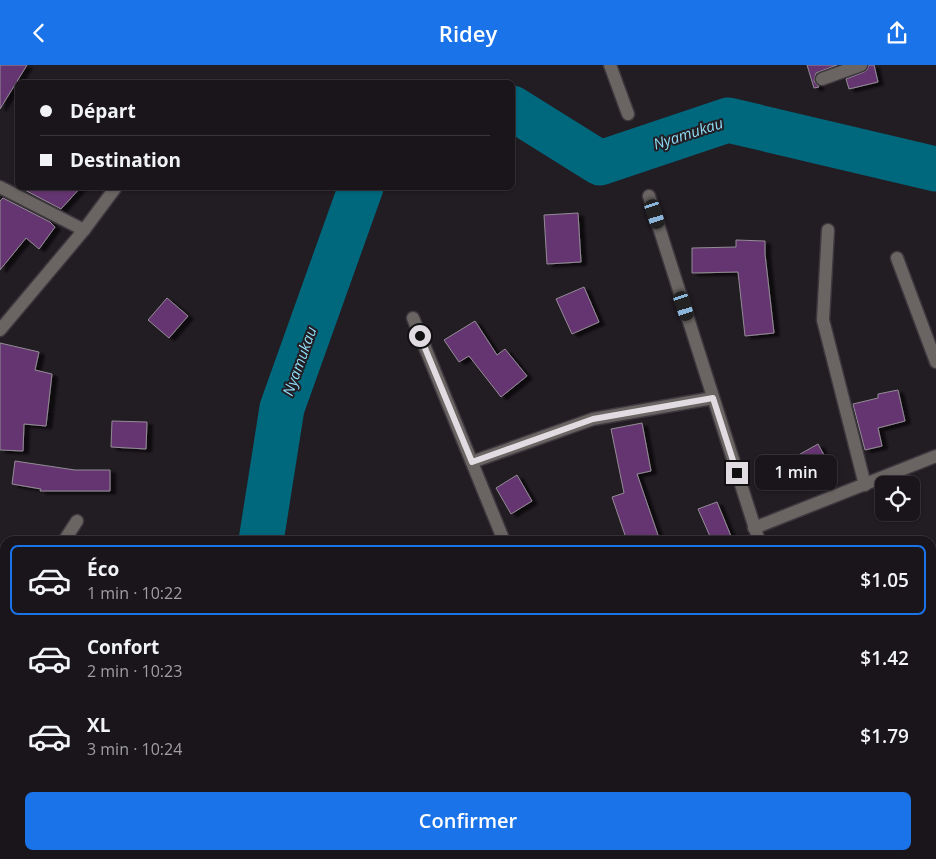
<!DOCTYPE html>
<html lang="fr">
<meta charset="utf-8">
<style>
:root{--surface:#1a151a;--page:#231e23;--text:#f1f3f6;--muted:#9f9fa2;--line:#383439;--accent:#1a73e8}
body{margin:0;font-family:"Open Sans",sans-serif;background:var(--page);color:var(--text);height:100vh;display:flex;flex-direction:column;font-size:19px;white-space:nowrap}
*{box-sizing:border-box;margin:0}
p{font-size:16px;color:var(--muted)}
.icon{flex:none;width:28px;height:28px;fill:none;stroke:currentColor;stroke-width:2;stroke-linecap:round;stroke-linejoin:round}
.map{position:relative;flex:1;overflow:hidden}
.side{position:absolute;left:0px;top:471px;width:936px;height:324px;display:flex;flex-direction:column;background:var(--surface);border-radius:15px 15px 0 0;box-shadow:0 1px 4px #0004,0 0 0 1px var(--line)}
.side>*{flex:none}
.banner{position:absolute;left:15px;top:15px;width:500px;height:110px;border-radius:8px;box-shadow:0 1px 4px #0004,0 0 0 1px var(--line);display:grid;align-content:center;height:110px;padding:0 25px;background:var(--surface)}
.controls{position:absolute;left:875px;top:411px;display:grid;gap:10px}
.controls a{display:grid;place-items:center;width:45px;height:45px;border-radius:8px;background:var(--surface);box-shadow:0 1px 4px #0004,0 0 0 1px var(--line);font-size:25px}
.end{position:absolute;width:22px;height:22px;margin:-11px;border:6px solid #e0dce1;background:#111;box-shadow:0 0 0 2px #111}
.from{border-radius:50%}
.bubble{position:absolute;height:35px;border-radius:8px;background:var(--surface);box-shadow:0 1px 4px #0004,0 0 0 1px var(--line);font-size:16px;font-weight:600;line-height:35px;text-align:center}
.car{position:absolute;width:15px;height:30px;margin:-15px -8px;border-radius:6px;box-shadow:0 0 4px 1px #0007;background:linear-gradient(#222 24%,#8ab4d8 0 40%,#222 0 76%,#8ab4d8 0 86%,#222 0)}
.banner b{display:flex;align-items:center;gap:18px;height:48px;font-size:19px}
.banner b+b{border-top:1px solid var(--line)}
.banner i{width:12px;height:12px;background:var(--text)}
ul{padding:9px 0 0;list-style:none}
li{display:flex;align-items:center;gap:15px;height:70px;margin:0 10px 8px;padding:0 15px;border:2px solid transparent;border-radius:8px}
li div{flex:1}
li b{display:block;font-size:19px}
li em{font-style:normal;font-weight:600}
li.active{border-color:var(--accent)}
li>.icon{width:45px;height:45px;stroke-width:1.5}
.primary-button{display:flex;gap:10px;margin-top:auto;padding:10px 25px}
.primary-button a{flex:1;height:58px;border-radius:8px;background:var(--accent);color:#fff;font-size:20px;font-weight:600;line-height:58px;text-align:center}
header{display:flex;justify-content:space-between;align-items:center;height:65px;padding:0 25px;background:var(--accent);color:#fff;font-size:22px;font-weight:600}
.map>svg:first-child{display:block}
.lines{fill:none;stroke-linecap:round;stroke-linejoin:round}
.river{stroke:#00687d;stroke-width:45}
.building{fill:#653671;stroke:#938c95;filter:url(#shadow)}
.minor-casing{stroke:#3d373e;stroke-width:15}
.minor{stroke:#6a6563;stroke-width:12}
.route{stroke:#e0dce1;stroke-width:6}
.labels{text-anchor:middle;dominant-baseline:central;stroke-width:4;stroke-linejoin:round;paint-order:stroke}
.water-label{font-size:15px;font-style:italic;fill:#8fddf4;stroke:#221c23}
</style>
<header><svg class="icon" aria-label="back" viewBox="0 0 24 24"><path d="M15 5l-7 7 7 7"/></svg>Ridey<svg class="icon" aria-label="share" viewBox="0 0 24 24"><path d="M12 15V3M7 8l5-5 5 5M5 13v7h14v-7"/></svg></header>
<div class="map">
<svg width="936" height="794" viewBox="0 0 936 794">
<defs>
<filter id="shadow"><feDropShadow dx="5.5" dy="3" stdDeviation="1" flood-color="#0009"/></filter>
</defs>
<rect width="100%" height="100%" fill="#221c23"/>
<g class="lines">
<g class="river">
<polyline points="512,43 600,98 728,55 936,104"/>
<polyline points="261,476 282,343 361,122"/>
<polyline points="260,790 262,794"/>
</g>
</g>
<g class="building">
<polygon points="0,0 27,0 0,44"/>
<polygon points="807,0 837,0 816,8 814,16 819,22 814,23"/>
<polygon points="869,0 874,0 878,17 849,24 846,14 864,7 867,5"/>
<polygon points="19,122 81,122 61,144"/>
<polygon points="3,133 50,157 55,162 39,184 26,173 0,205 0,136"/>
<polygon points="578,148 581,197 547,199 544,150"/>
<polygon points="736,175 765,176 765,189 774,268 745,271 738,207 692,208 692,183 736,182"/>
<polygon points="584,222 599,257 572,269 556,234"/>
<polygon points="167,233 188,251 169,273 148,255"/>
<polygon points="475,256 497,290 505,284 527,311 501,332 469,291 459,297 444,275"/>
<polygon points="0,278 39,287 35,305 52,309 46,361 24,359 23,386 0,385"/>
<polygon points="898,325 905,356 878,363 882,381 865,385 853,339 878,333 878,329"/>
<polygon points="112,356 147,357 146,384 111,382"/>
<polygon points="642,358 651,406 637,409 660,476 627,476 612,432 624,428 611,364"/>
<polygon points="818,379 831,403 799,420 786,397"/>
<polygon points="15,396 75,405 110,405 110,426 40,426 41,424 12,419"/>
<polygon points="517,410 532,436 511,449 496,423"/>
<polygon points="717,437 733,476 712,476 698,444"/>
</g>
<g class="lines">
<g class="minor-casing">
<g id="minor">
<polyline points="610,0 628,49"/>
<polyline points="822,14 861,0"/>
<polyline points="0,122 84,165"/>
<polyline points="649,131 759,476"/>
<polyline points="828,165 823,255 865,420"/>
<polyline points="897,193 936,297"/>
<polyline points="413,253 504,476"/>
<polyline points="0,265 84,165 116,122"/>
<polyline points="472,397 593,354 713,333"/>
<polyline points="754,463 936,391"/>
<polyline points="64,476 77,456"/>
<polyline points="0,528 5,526"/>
<polyline points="0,737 5,738"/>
<polyline points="0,777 5,769"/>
<polyline points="862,790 864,794"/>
</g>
</g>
<use href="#minor" class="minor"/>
</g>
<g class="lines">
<polyline class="route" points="420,271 472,397 593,354 713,333 737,408"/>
</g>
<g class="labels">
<g class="water-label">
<text transform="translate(688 68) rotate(-18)">Nyamukau</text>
<text transform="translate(299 296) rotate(-70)">Nyamukau</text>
</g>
</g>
</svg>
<div class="controls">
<a><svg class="icon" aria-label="locate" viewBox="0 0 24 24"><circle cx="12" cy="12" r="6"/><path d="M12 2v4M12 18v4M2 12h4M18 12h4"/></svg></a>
</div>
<i class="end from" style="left:420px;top:271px"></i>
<i class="end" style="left:737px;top:408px"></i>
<div class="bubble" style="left:755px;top:390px;width:82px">1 min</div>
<i class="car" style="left:655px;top:149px;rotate:162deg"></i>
<i class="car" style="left:684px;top:241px;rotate:162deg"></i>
<div class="banner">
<b><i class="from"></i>Départ</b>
<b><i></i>Destination</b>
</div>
<section class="side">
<ul>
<li class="active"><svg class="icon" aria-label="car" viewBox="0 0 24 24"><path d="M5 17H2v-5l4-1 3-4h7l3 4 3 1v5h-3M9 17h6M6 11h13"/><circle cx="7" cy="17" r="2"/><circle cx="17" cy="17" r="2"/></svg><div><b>Éco</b><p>1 min · 10:22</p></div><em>$1.05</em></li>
<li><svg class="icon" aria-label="car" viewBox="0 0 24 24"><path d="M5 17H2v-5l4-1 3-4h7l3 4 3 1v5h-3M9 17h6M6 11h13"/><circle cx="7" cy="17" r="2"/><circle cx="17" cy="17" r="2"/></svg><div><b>Confort</b><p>2 min · 10:23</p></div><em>$1.42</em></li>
<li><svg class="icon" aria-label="car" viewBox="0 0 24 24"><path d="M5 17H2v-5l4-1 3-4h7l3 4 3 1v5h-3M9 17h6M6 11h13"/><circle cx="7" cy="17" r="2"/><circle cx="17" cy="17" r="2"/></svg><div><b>XL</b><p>3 min · 10:24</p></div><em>$1.79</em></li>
</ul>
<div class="primary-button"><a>Confirmer</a></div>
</section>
</div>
